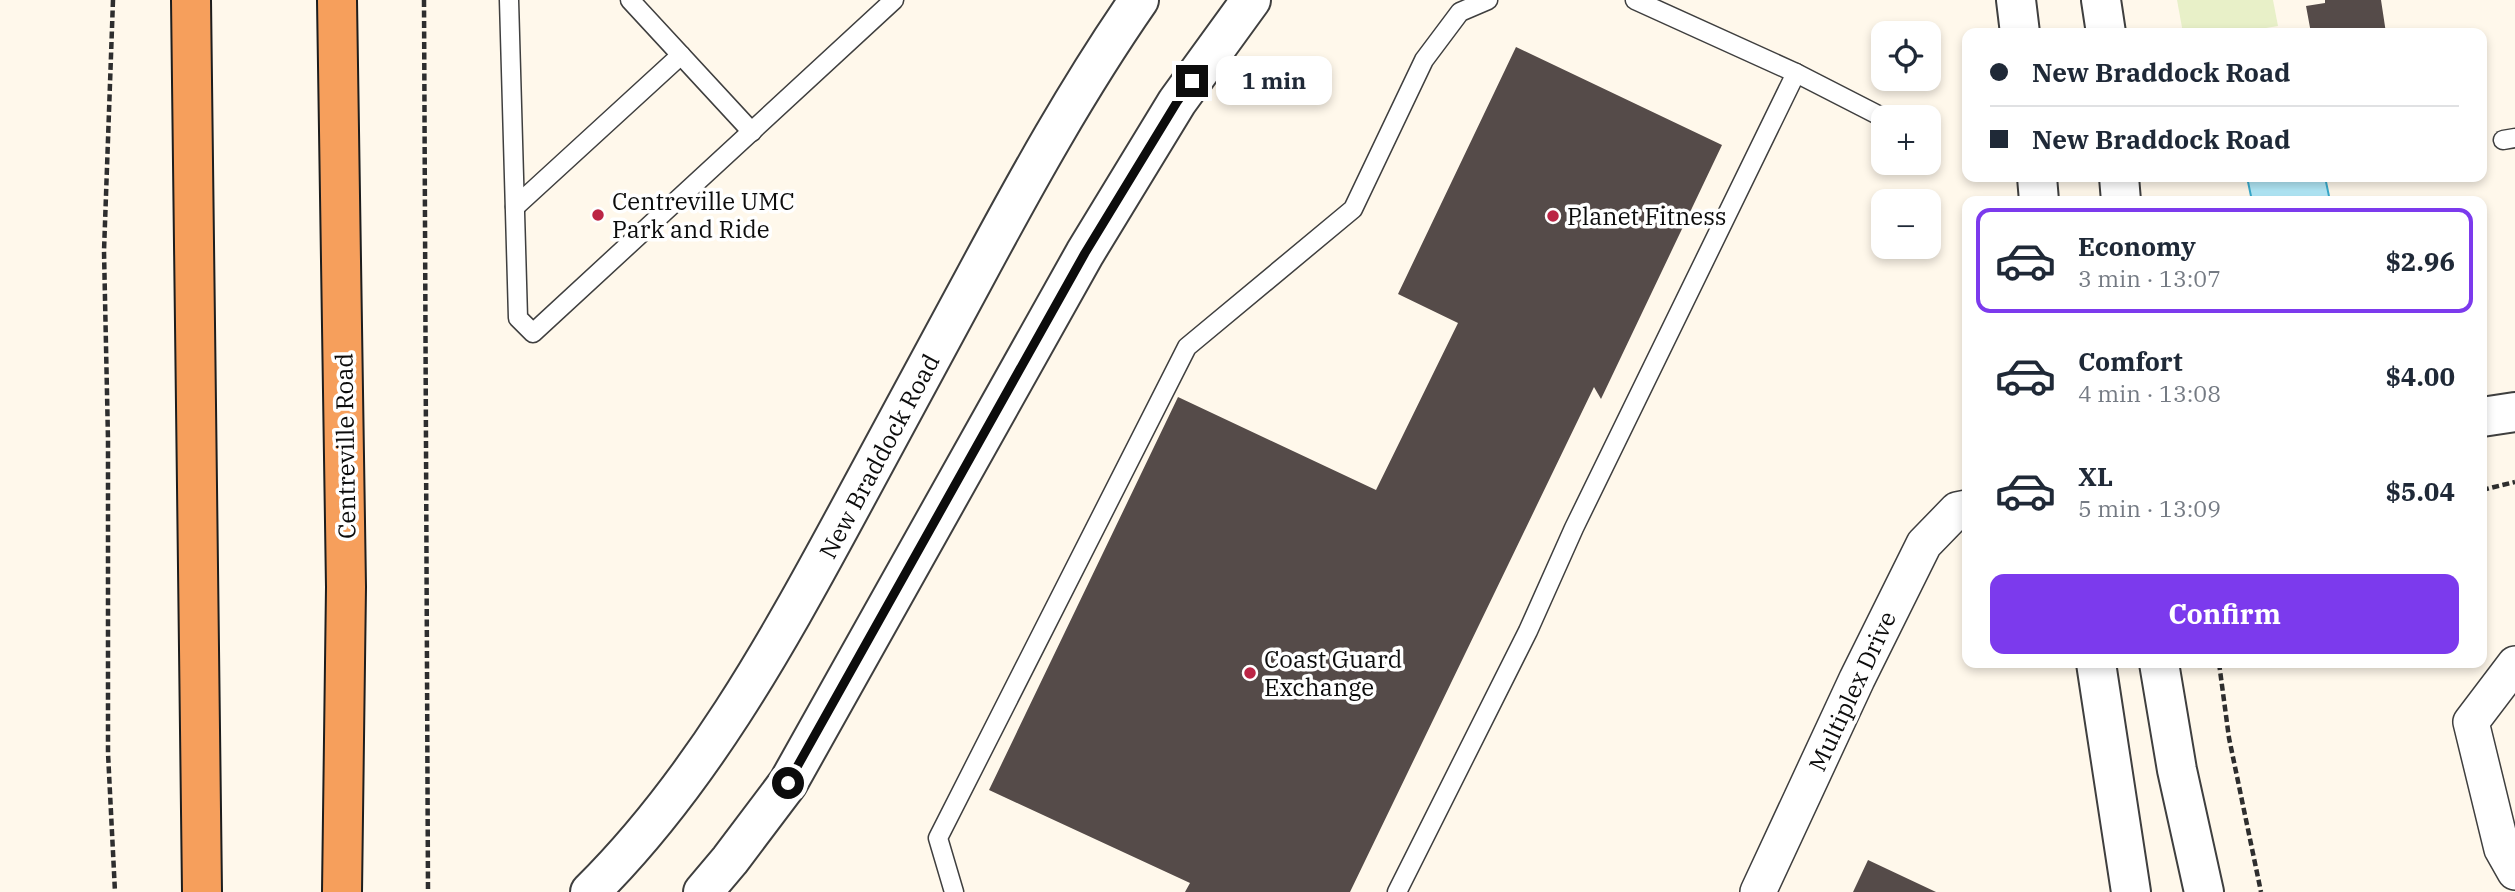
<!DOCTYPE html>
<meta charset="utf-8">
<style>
:root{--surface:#fff;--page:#f2f2f3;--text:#1f2937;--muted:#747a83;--line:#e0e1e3;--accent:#7c3aed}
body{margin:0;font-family:"IBM Plex Serif",serif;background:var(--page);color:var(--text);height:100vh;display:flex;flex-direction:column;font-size:26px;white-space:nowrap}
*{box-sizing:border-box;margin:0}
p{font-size:23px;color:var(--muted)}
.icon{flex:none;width:38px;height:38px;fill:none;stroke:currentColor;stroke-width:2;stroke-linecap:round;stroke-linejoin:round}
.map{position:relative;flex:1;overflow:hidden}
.side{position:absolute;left:1962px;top:196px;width:525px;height:472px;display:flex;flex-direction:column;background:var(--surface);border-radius:14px;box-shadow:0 4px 10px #0003}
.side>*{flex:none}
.banner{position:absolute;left:1962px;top:28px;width:525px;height:154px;border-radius:14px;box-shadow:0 4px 10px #0003;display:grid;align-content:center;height:154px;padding:0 28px;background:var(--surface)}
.controls{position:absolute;left:1871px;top:21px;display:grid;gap:14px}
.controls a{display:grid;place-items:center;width:70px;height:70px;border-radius:14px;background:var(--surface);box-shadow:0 4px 10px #0003;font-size:35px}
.end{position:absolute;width:32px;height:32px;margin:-16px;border:9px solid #0c0c0c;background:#fff;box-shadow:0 0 0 4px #fff}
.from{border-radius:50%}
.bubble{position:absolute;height:49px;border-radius:14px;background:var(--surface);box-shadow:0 4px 10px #0003;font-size:23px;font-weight:800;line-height:49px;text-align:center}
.banner b{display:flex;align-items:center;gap:24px;height:66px;font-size:26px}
.banner b+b{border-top:2px solid var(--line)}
.banner i{width:18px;height:18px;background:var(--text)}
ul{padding:12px 0 0;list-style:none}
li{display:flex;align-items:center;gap:21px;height:105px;margin:0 14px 10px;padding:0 14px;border:4px solid transparent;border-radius:14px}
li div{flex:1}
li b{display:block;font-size:26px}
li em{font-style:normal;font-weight:800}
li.active{border-color:var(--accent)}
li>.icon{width:63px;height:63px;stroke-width:1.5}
.action{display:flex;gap:14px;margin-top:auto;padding:14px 28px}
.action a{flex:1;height:80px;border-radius:14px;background:var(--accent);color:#fff;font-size:28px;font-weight:800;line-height:80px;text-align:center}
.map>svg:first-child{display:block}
.pitch{fill:#e8f0c8}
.water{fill:#b1e7f6;stroke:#38aacc;stroke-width:2}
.building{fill:#554b49}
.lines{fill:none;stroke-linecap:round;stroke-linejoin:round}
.service-casing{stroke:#3f3f3f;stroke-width:21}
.minor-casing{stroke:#3f3f3f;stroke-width:38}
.tertiary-casing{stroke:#3f3f3f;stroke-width:42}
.trunk-casing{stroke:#1d1d1d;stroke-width:42}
.path{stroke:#2e2e2e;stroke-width:4.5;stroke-dasharray:7 3.5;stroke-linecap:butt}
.service{stroke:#fff;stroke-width:18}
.minor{stroke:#fff;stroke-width:35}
.tertiary{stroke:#fff;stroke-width:38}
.trunk{stroke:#f69f5c;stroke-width:38}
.route{stroke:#0c0c0c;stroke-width:9}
.poi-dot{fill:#bb2545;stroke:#fff;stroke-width:2.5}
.labels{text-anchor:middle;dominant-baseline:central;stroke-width:7;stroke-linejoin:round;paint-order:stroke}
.poi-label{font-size:24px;fill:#0c0c0c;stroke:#fff;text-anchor:start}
.street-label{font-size:24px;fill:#0c0c0c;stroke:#fff}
</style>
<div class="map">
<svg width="2515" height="892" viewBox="0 0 2515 892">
<rect width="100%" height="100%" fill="#fff8eb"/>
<polygon class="pitch" points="2177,0 2273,0 2278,26 2236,33 2183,33"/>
<polygon class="water" points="2247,177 2325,177 2330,201 2252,201"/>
<g class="building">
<polygon points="2325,0 2381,0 2386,33 2311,33 2306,6 2325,3"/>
<polygon points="1516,47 1722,145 1601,399 1594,387 1350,892 1185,892 1190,883 989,790 1178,397 1376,490 1458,323 1398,294"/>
<polygon points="1868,860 1936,892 1853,892"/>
</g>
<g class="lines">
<g class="service-casing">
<g id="service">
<polyline points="509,0 518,318 533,333 894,0"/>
<polyline points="630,0 752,132"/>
<polyline points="1796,73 1880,116"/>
<polyline points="2503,140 2515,138"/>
<polyline points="515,207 681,55"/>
<polyline points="954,892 938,838 1187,347 1353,209 1424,60 1460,12 1488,0"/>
<polyline points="1397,892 1528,631 1574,528 1796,73 1635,0"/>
</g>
</g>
<g class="minor-casing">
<g id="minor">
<polyline points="2515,664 2471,722 2502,849 2515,872"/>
<polyline points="1758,892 1857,679 1924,544 1957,510 1967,508"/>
</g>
</g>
<g class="tertiary-casing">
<g id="tertiary">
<polyline points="2016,0 2020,33"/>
<polyline points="2101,0 2106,33"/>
<polyline points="2037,177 2039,201"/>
<polyline points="2119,177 2121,201"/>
<polyline points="2482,417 2515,412"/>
<polyline points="2096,663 2131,892"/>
<polyline points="2159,663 2177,770 2204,892"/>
<path d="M 590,892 C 699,784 775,647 847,514 C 890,435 932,356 975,277 C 1026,182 1078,88 1139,0"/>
<polyline points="703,892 730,860 788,783 1085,253 1177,102 1251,0"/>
</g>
</g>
<g class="trunk-casing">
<g id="trunk">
<polyline points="191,0 202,892"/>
<polyline points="337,0 346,587 342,892"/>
</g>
</g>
<g class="path">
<polyline points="113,0 104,251 108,440 108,753 115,892"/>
<polyline points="424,0 428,892"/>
<polyline points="2482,490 2515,482"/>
<polyline points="2219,663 2229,738 2261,892"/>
</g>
<use href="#service" class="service"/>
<use href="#minor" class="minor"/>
<use href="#tertiary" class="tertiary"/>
<use href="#trunk" class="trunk"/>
</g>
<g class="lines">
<polyline class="route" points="788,783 1085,253 1177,102 1192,81"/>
</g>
<g class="poi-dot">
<circle cx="598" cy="215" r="7"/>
<circle cx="1553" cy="216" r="7"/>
<circle cx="1250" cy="673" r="7"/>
</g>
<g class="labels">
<g class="poi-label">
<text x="612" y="201">Centreville UMC<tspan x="612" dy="28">Park and Ride</tspan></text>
<text x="1567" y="216">Planet Fitness</text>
<text x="1264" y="659">Coast Guard<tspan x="1264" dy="28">Exchange</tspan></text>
</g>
<g class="street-label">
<text transform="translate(345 446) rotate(-91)">Centreville Road</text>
<text transform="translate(879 456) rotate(-62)">New Braddock Road</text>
<text transform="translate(1852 691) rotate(-65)">Multiplex Drive</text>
</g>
</g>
</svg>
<div class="controls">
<a><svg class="icon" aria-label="locate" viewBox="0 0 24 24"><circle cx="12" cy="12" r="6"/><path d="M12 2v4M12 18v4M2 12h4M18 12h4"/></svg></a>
<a>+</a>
<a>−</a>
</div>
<i class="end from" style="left:788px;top:783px"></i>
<i class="end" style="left:1192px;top:81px"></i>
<div class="bubble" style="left:1216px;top:56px;width:116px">1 min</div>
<div class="banner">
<b><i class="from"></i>New Braddock Road</b>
<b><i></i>New Braddock Road</b>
</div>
<section class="side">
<ul>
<li class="active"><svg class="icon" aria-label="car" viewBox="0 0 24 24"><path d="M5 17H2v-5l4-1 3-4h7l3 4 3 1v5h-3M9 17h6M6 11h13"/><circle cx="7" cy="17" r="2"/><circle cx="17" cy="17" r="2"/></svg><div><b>Economy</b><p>3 min · 13:07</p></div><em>$2.96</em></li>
<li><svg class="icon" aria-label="car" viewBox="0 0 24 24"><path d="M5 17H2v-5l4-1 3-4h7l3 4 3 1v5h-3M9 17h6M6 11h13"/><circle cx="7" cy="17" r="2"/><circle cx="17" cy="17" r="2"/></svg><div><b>Comfort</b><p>4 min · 13:08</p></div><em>$4.00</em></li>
<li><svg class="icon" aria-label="car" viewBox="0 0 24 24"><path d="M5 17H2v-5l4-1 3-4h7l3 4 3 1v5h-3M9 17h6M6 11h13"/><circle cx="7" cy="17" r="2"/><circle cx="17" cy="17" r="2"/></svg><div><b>XL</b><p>5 min · 13:09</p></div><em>$5.04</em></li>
</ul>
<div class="action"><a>Confirm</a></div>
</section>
</div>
